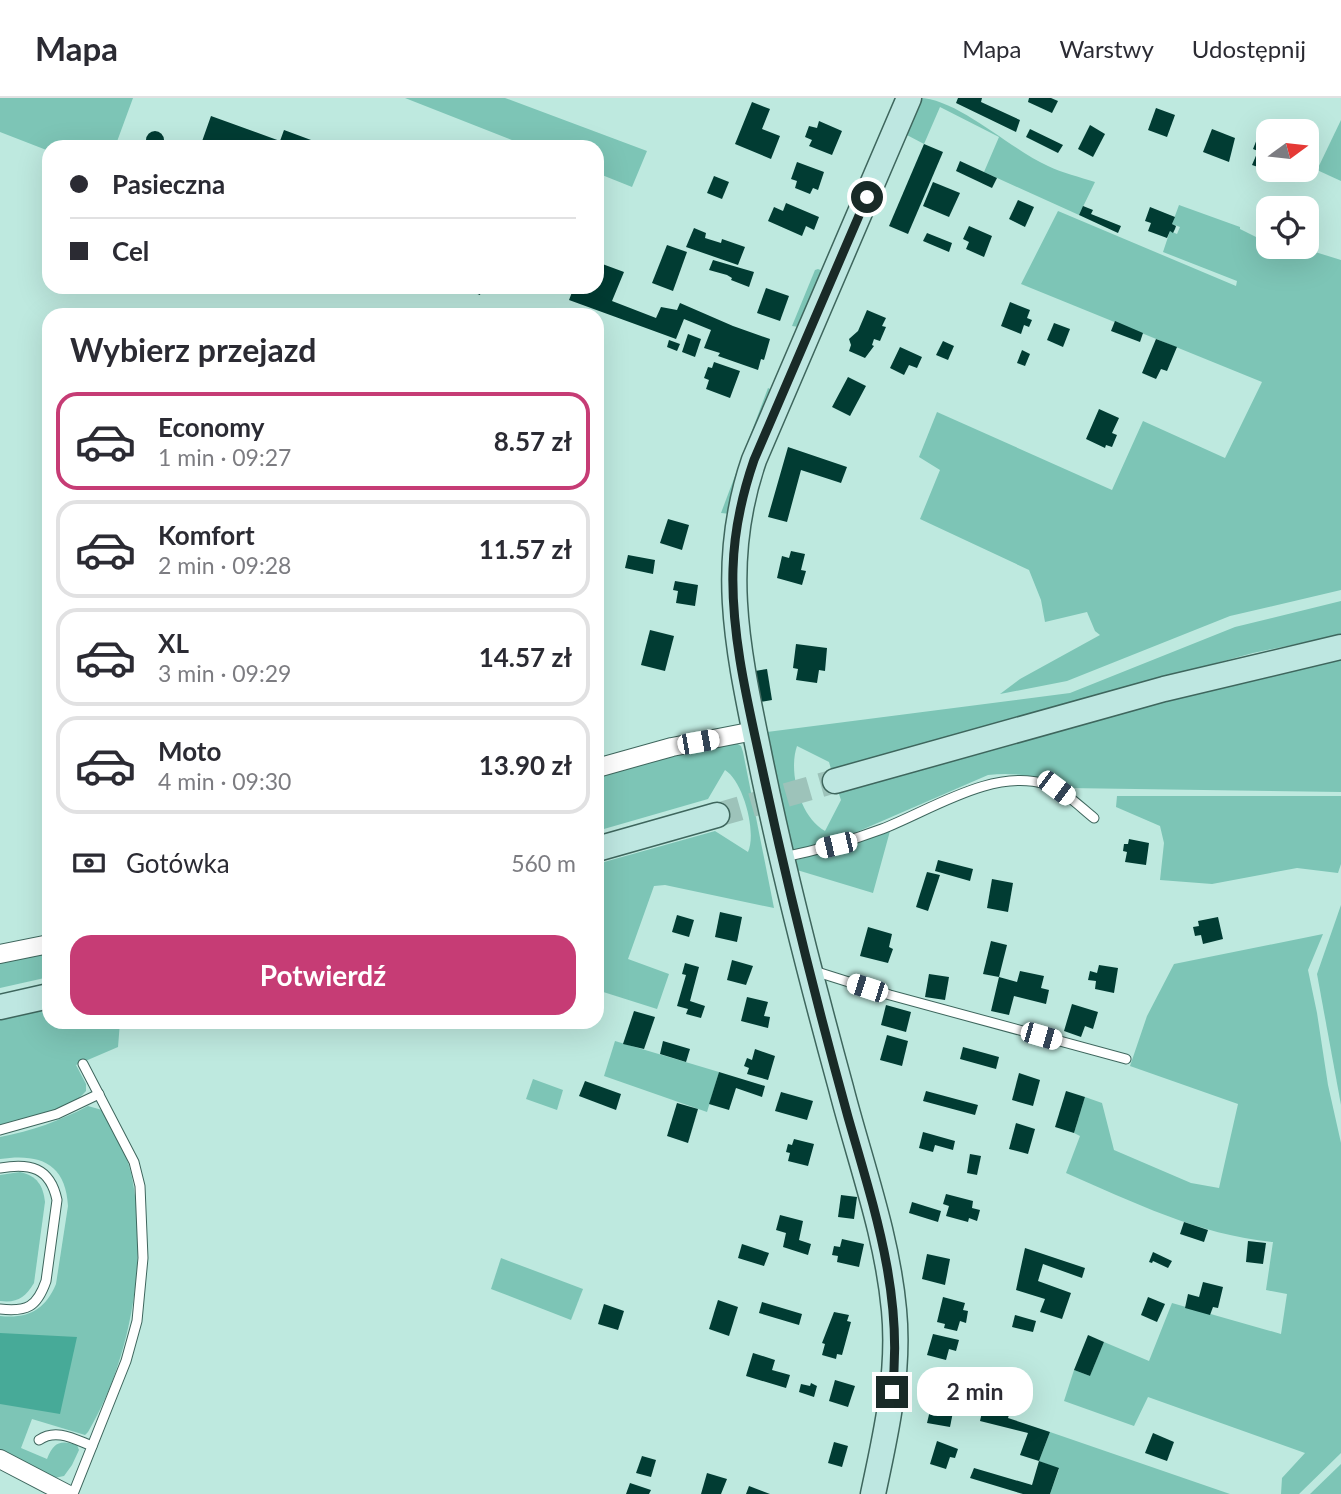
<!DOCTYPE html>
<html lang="pl">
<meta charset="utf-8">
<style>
:root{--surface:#fff;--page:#f7f7f7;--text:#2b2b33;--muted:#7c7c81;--line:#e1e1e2;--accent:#c63c75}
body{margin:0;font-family:Lato,sans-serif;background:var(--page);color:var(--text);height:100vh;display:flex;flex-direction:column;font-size:26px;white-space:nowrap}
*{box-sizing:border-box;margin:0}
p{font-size:23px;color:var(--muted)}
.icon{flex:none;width:38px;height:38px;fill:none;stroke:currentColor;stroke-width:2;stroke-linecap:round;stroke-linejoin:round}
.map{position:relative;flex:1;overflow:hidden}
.side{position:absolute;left:42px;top:210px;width:562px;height:721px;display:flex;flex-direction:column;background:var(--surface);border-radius:21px;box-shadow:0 7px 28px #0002}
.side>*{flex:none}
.top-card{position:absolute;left:42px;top:42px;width:562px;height:154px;border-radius:21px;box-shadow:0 7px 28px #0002;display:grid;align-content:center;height:154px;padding:0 28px;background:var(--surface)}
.needle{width:46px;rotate:75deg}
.fabs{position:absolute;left:1256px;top:21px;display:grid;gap:14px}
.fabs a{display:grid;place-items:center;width:63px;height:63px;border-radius:14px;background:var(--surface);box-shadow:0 7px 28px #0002;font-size:35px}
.end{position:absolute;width:32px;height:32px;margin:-16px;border:9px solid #192a27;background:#fff;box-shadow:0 0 0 4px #fff}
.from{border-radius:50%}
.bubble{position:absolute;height:49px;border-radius:21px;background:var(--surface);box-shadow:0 7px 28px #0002;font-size:23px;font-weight:700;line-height:49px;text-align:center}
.car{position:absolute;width:21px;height:42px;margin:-21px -10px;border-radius:9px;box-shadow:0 0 5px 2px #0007;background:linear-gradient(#fff 24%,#345 0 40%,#fff 0 76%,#345 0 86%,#fff 0)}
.top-card b{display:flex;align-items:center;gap:24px;height:66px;font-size:26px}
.top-card b+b{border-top:2px solid var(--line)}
.top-card i{width:18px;height:18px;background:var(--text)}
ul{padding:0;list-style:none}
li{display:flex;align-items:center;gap:21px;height:98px;margin:0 14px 10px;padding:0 14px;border:4px solid var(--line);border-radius:21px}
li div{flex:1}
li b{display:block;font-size:26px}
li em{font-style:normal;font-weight:700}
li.selected{border-color:var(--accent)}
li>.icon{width:63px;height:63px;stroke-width:1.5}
h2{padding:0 28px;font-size:32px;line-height:84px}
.pay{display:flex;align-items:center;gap:18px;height:77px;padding:0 28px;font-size:26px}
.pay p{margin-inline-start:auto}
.action{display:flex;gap:14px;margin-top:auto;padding:14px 28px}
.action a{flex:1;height:80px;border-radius:21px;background:var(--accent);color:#fff;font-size:28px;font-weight:700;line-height:80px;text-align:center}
header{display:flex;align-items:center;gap:42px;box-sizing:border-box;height:98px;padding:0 35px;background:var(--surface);border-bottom:2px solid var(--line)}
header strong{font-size:33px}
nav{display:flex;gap:38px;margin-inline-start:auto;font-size:24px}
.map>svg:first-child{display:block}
.green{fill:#7dc5b6}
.water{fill:#47aa98}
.building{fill:#013c33}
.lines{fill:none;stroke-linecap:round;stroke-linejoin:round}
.secondary-tunnel{stroke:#9dc3ba;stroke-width:24;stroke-dasharray:24 12;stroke-linecap:butt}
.lane-casing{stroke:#3e665d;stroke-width:11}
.street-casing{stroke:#3e665d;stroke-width:20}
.secondary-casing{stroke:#3e665d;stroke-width:27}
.lane{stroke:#fff;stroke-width:9}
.street{stroke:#fff;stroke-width:18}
.secondary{stroke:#bee7e1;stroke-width:24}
.route{stroke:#192a27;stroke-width:9}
</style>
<header>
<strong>Mapa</strong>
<nav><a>Mapa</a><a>Warstwy</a><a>Udostępnij</a></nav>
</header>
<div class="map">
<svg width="1341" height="1396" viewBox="0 0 1341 1396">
<rect width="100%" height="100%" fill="#bee9df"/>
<g class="green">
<polygon points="0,0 133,0 115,49 49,49 49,53 0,34"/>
<polygon points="405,0 505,0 647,53 632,89 597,75 597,49 530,49"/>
<path d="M 919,0 C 957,0 1010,51 1048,68 C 1062,75 1080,79 1095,84 L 1079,117 L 984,74 L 999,39 L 940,9 L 924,46 L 905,36 Z"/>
<polygon points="1341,22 1341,83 1317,72"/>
<polygon points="1179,107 1240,129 1240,131 1256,139 1258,136 1269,140 1269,149 1299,149 1341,162 1341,492 1230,518 1067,583 1000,596 1020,581 1100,537 1095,533 1087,514 1045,524 1041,502 1029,472 920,421 940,372 919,359 937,314 1112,392 1143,323 1225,360 1262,284 1021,186 1058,113 1236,188 1237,183 1163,154 1170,133 1177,136 1180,129 1172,126"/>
<polygon points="818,171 825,174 799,229 792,228 815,172"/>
<polygon points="768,290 774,293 731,416 721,415"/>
<path d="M 1341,503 L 1341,537 L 1253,555 L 831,671 L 829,664 L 797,648 C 788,674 800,719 825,733 L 841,702 L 838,693 L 1138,608 L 1341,561 L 1341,694 L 1067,690 C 1041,678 1016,674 988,677 L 843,740 L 791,753 L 767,634 L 1070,595 L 1235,529 Z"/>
<path d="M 736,645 L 741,648 L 743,654 L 774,810 L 665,787 L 654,788 L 628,861 L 669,876 L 657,911 L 597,892 L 597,766 L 715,733 L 748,754 C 757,734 743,683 725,672 L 708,701 L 597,733 L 597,680 L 700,650 Z"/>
<polygon points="1117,698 1341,698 1341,766 1338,775 1297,770 1212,786 1160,782 1164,745 1160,728 1116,709"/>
<polygon points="890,733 873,795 797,772 796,762 846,749"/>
<polygon points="1341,807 1341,1007 1317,876"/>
<path d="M 1323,836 L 1308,872 L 1317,915 L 1328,987 L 1341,1045 L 1341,1355 L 1299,1396 L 1281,1396 L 1282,1380 L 1305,1355 L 1148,1299 L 1134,1328 L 1064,1303 L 1074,1272 L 1090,1278 L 1104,1244 L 1149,1263 L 1172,1205 L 1281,1236 L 1287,1196 L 1266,1192 L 1273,1144 C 1199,1137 1133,1104 1066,1075 L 1080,1038 L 1074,1035 L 1085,999 L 1102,1005 L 1114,1052 L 1191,1085 L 1219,1090 L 1238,1006 L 1130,968 L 1147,918 L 1174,866 Z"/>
<polygon points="49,853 49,879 0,890 0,863"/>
<path d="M 49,910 L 49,924 L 120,924 L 118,949 L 76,967 L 86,986 L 86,993 C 67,1015 27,1019 0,1027 L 0,921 Z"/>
<polygon points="615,943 719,974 707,1014 604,978"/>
<polygon points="533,981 563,992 557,1012 526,1001"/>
<path d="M 88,1008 L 102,1012 C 113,1032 126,1052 131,1075 C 149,1157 131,1262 88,1334 L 85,1337 L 32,1321 L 21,1350 L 47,1361 C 54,1344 60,1342 77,1347 L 79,1352 L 72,1367 L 64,1378 L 54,1380 L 0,1353 L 0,1218 C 28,1221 45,1212 56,1186 L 68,1108 C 66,1065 39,1055 0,1061 L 0,1039 C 32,1033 59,1023 88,1008 Z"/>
<path d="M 20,1074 C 37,1078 43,1087 45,1104 L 34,1185 C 25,1200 17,1205 0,1203 L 0,1077 Z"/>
<polygon points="501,1160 583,1191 571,1222 491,1191"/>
<polygon points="1050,1334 1230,1396 1050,1396 1059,1371 1039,1363"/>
<polygon points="1341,1366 1341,1396 1310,1396"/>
</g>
<polygon class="water" points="0,1235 77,1239 60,1316 0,1306"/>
<g class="building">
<polygon points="958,0 982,0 981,4 1020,22 1016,34 956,5"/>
<polygon points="1029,0 1051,0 1058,3 1052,15 1028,4"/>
<polygon points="752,4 770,11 762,31 780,38 771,61 735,46"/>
<polygon points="1156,10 1175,17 1167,39 1148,32"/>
<polygon points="211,18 280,43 284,32 330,49 200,49"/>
<polygon points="819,23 842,33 832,57 809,48 812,42 805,39 809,28 817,30"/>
<polygon points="1090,27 1105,36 1093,59 1078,51"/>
<polygon points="1030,31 1063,47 1058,55 1026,39"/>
<polygon points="1212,31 1235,40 1229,64 1203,54"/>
<circle cx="155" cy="42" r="9"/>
<polygon points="1257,41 1269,46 1269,56 1266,55 1264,61 1267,63 1264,71 1252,67 1258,53 1253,51"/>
<polygon points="924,46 943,54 908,136 889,128"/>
<polygon points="960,63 997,80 992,90 956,73"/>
<polygon points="797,64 824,74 818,92 813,90 810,96 795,90 797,83 791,81"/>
<polygon points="714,78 729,84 722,101 707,95"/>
<polygon points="933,84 960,95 949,119 923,108"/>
<polygon points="1018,102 1034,109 1025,129 1009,121"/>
<polygon points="786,105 819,119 814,132 806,128 802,138 768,123 774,109 783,113"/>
<polygon points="1083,108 1093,112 1091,116 1121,128 1118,135 1079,117"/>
<polygon points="1150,109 1175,119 1172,126 1176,128 1175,131 1173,135 1170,133 1167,140 1148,133 1151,125 1145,123"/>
<polygon points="969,128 992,138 984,159 966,151 969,144 963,141"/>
<polygon points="694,130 706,135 705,140 721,145 722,141 745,149 738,167 686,149"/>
<polygon points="927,135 952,145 949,154 923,143"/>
<polygon points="667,147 687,154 673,193 652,185"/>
<polygon points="713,162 754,174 749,189 731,182 732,180 727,177 709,172"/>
<polygon points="597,164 624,174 612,203 656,220 661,209 677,212 680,205 733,228 770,241 764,262 761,261 758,272 718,258 720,255 704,250 711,232 684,221 676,241 569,202 574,189 597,189"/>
<polygon points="460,189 482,189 480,197"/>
<polygon points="766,190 789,198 780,223 757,215"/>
<polygon points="1010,204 1030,212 1027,220 1032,222 1029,229 1024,227 1021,236 1001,228"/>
<polygon points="867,212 886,220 882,228 886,229 880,243 874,241 872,247 874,248 865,260 849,253 851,247 849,241 858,233"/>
<polygon points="1115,223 1143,235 1140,244 1111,233"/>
<polygon points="1054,225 1070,231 1063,249 1047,242"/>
<polygon points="688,236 701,241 695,259 682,254"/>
<polygon points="1156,241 1177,249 1167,273 1161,271 1156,281 1142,275"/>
<polygon points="669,242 680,246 677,253 667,249"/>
<polygon points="943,243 954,248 948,262 936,257"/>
<polygon points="900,249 922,259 917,270 909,267 904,277 890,270"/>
<polygon points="1022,252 1030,256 1025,268 1017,265"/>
<polygon points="714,264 740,273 730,300 706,291 709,282 704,280 708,269 712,270"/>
<polygon points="848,279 866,288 850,318 832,309"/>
<polygon points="1099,311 1119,320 1112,335 1117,337 1112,349 1106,347 1105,350 1086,341"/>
<polygon points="788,349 847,369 841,385 801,372 787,424 768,419"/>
<polygon points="668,421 689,427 682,452 660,445"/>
<polygon points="791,453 805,456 801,472 806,473 802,487 777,480 782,458 789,460"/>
<polygon points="628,457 655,462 653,476 625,470"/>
<polygon points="675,483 698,487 695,508 676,505 678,493 673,492"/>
<polygon points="650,532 674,538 665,573 641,567"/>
<polygon points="796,546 827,550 825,573 819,572 817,585 796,582 798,571 793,570"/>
<polygon points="767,571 772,602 760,604 755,573"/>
<polygon points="1129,741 1149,745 1146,767 1125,764 1127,754 1123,753 1124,746 1128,746"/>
<polygon points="938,762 973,771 970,783 935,773"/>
<polygon points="927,774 940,777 928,813 916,809"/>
<polygon points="992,781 1013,785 1008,814 987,810"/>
<polygon points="720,814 742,819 737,844 715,839"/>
<polygon points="677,817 694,822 689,839 672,834"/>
<polygon points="1218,819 1223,841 1203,846 1201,837 1195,838 1193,829 1199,828 1198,823"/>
<polygon points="868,829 892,836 889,849 893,851 888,865 860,858"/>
<polygon points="991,843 1007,847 999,879 983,876"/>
<polygon points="732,862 753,868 746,887 727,882"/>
<polygon points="685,865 699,869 690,903 705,908 701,920 686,916 688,911 677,908 686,877 682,876"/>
<polygon points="1099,867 1118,870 1114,895 1095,891 1096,883 1088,882 1090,873 1097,875"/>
<polygon points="1020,873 1044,878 1041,890 1049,892 1046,906 1014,898 1009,917 991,913 999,879 1017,884"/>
<polygon points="929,876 949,879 945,902 925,899"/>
<polygon points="747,899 768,904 764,918 770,919 768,930 741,923"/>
<polygon points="1072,906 1098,914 1093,931 1085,928 1081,939 1064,933"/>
<polygon points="886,907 911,914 906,934 881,927"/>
<polygon points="634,913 655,919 644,951 623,946"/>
<polygon points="887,937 908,943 902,968 880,962"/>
<polygon points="663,943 690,951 686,964 660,956"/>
<polygon points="963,949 999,959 996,971 960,961"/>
<polygon points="755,951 775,958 768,982 747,976 749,970 744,968 747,960 752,962"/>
<polygon points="719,974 765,988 762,999 736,990 729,1012 709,1006"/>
<polygon points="1019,975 1040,982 1033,1008 1012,1002"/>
<polygon points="585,983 621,996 616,1012 579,998"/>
<polygon points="926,993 978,1007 975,1017 923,1003"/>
<polygon points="1066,993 1085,999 1074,1035 1055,1029"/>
<polygon points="781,994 813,1003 807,1022 775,1013"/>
<polygon points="677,1005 698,1011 688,1045 667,1038"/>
<polygon points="1016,1025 1035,1031 1028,1056 1009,1051"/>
<polygon points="923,1034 955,1043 953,1052 935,1047 933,1054 919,1050"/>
<polygon points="794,1041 814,1046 808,1068 788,1063 790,1055 786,1054 788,1046 792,1047"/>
<polygon points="970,1056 981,1058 977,1077 967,1075"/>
<polygon points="946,1096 973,1103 972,1110 980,1112 977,1123 969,1120 968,1124 946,1118 949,1108 943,1106"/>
<polygon points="841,1097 857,1099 854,1121 838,1119"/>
<polygon points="912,1104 941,1113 938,1124 909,1115"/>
<polygon points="780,1117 803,1123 799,1142 811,1146 808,1157 783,1149 786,1135 776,1132"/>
<polygon points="1184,1124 1208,1132 1204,1144 1180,1136"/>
<polygon points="842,1141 864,1146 859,1169 837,1164 838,1158 832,1157 834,1148 840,1149"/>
<polygon points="1248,1143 1266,1145 1263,1166 1246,1164"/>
<polygon points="742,1146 769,1155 764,1168 738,1160"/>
<polygon points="1025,1150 1085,1170 1082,1180 1043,1166 1038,1183 1071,1195 1062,1221 1040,1214 1045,1201 1016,1192"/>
<polygon points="1153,1154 1172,1163 1168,1170 1153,1163 1152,1165 1149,1164"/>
<polygon points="927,1156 950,1161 945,1187 922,1181"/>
<polygon points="1203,1184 1223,1189 1218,1210 1213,1209 1210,1217 1185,1210 1188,1196 1199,1199"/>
<polygon points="943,1199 965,1205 963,1212 968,1213 966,1225 960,1223 957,1233 944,1230 945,1226 937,1224"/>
<polygon points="1148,1199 1165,1206 1157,1224 1141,1217"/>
<polygon points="718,1202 738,1209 729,1238 709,1231"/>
<polygon points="762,1204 802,1216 799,1227 759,1215"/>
<polygon points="604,1206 624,1213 618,1232 598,1226"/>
<polygon points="834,1214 849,1217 847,1223 851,1224 842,1257 837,1256 836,1261 822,1257 825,1246 822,1245"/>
<polygon points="1015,1217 1036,1223 1033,1234 1012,1229"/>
<polygon points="933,1236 959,1242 956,1253 949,1251 946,1262 927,1257"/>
<polygon points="1088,1237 1104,1244 1090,1278 1074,1272"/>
<polygon points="753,1255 775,1262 772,1272 790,1277 786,1290 746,1278"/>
<polygon points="977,1269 1022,1280 1020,1288 975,1277"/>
<polygon points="835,1282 855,1288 848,1309 829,1303"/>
<polygon points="811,1285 817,1288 814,1299 799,1294 801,1286 810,1288"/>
<polygon points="932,1304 954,1309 950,1329 927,1325"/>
<polygon points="991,1306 1011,1311 1008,1320 1050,1334 1039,1363 1020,1357 1028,1335 980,1323 982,1314 989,1315"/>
<polygon points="1153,1335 1174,1344 1167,1363 1145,1355"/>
<polygon points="937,1343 958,1351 955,1360 950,1359 946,1371 930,1366"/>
<polygon points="834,1344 848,1348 842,1369 828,1365"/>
<polygon points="642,1358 656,1362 651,1379 636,1375"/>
<polygon points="1039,1363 1059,1370 1050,1396 1023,1396 970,1380 974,1370 1032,1387"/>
<polygon points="707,1375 727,1381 721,1396 701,1396"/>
<polygon points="630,1385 651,1392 649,1396 626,1396"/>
<polygon points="749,1388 770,1396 746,1396"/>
</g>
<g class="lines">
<polyline class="secondary-tunnel" points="717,717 835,683"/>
<g class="lane-casing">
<g id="lane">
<path d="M 784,759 C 818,752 850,743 882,731 C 931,712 993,670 1045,686 C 1064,692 1079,708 1094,720"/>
<polyline points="814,873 890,897 1126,961"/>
<polyline points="0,1032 57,1016 99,996"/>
<path d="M 0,1070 C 30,1065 50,1069 57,1102 L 46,1183 C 37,1209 27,1214 0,1211"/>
<path d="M 39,1342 C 56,1330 74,1341 92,1348"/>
<polyline points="73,1396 126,1263 137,1223 143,1160 140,1088 134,1064 83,966"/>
</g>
</g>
<g class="street-casing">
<g id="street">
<polyline points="597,670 672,649 754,633"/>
<polyline points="0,856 49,846"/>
<polyline points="0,1361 67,1396"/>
</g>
</g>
<g class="secondary-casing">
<g id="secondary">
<polyline points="835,683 1164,591 1341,549"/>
<polyline points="597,751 717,717"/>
<polyline points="0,909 49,898"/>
<path d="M 873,1396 C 886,1336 900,1274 894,1212 C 887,1136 860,1064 841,990 C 810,877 781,765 758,650 C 737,548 719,464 754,362 L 909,0"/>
</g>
</g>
<use href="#lane" class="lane"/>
<use href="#street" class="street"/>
<use href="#secondary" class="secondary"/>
</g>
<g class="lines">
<path class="route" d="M 867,99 L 754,362 C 742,397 734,433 733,471 C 731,537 748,606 762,670 C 787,787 816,903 848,1019 C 874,1110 904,1198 892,1294"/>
</g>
</svg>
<div class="fabs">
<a><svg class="needle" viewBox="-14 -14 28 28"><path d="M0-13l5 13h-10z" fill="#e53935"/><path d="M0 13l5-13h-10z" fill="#7c7c81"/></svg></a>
<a><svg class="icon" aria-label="locate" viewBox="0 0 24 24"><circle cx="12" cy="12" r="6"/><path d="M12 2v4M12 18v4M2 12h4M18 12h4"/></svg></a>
</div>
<i class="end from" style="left:867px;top:99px"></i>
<i class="end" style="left:892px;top:1294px"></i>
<div class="bubble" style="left:917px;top:1269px;width:116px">2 min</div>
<i class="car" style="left:698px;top:644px;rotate:80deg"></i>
<i class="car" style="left:1056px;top:690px;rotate:127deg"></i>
<i class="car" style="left:836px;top:747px;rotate:257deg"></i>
<i class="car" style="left:867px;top:890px;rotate:288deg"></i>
<i class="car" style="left:1041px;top:938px;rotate:106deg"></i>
<div class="top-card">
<b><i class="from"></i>Pasieczna</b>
<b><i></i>Cel</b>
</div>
<section class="side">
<h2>Wybierz przejazd</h2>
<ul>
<li class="selected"><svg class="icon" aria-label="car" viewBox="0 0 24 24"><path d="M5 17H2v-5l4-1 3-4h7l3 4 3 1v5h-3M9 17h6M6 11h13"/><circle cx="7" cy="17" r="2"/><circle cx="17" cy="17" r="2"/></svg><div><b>Economy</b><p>1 min · 09:27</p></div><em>8.57 zł</em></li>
<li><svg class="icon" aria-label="car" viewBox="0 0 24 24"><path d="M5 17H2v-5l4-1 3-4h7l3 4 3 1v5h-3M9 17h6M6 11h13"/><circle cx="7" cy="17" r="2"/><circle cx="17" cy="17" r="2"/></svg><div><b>Komfort</b><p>2 min · 09:28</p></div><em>11.57 zł</em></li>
<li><svg class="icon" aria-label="car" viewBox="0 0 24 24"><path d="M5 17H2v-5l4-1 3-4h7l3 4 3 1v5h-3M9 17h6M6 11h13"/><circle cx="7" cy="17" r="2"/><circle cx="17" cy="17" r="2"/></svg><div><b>XL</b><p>3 min · 09:29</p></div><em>14.57 zł</em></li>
<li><svg class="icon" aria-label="car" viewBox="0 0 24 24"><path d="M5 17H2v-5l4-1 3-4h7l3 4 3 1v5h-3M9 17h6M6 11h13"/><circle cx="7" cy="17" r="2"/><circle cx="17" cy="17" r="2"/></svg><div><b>Moto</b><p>4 min · 09:30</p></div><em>13.90 zł</em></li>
</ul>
<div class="pay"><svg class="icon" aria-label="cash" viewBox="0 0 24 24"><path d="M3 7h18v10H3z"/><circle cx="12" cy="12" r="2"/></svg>Gotówka<p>560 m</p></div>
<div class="action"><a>Potwierdź</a></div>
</section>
</div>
